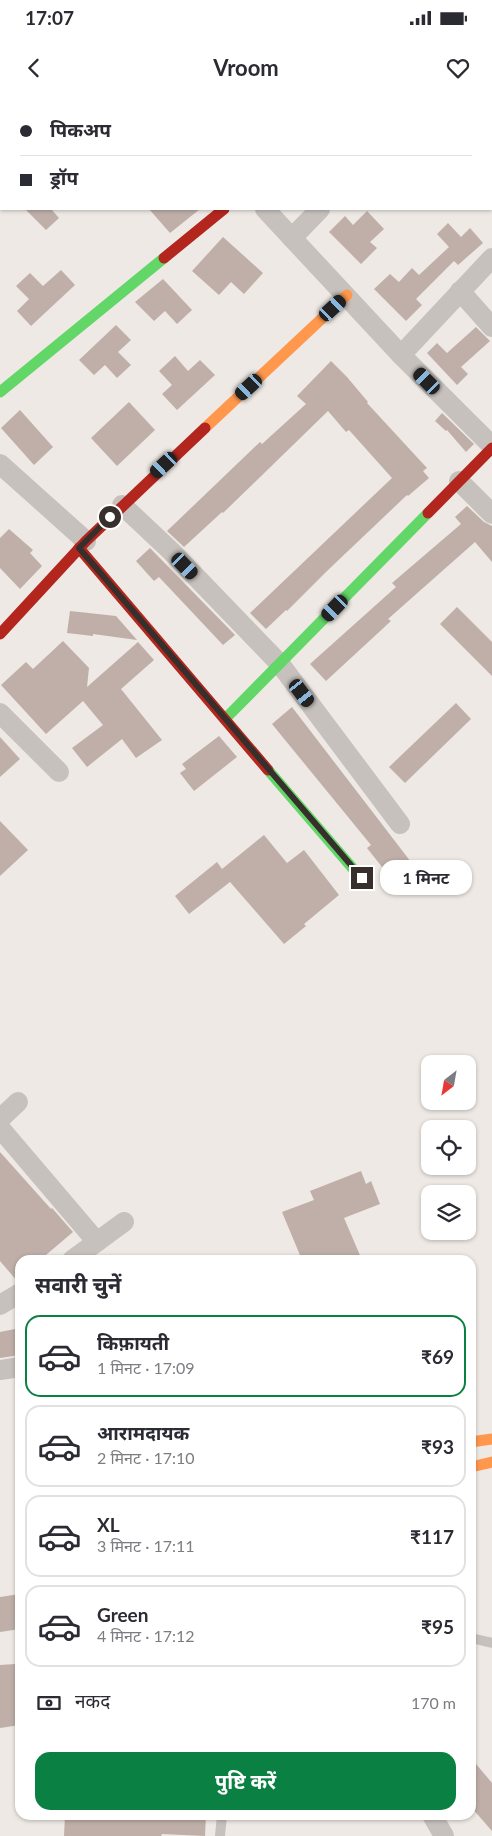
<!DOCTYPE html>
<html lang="hi">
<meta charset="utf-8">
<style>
:root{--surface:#fff;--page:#f2f2f3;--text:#2b2b33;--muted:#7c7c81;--line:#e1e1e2;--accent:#0b8043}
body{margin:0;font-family:Lato,"Noto Sans Devanagari",sans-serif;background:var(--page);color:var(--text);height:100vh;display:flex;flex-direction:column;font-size:19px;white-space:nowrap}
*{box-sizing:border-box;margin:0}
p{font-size:16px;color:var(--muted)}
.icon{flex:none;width:28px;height:28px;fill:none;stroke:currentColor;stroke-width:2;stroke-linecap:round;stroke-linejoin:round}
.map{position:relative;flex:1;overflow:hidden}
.sheet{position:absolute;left:15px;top:1155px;width:461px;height:565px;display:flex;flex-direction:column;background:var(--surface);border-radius:15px;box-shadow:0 1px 4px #0004}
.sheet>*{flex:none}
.guide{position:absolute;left:0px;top:0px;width:492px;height:110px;box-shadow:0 1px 4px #0004;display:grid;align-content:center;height:110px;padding:0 20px;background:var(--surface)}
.needle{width:32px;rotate:211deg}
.tools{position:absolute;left:421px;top:955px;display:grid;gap:10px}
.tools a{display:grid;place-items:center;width:55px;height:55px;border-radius:10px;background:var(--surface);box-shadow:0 1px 4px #0004;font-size:25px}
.end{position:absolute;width:22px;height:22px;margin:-11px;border:6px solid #372f2b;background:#fff;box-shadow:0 0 0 2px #fff}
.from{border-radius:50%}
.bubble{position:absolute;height:35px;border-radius:15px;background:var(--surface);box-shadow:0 1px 4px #0004;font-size:16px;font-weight:700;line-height:35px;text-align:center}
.car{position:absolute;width:15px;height:30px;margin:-15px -8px;border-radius:6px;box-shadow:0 0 4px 1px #0007;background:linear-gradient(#222 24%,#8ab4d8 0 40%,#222 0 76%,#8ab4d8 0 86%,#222 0)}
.guide b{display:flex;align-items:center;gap:18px;height:48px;font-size:19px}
.guide b+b{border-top:1px solid var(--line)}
.guide i{width:12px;height:12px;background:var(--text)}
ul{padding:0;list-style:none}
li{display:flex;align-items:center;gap:15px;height:82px;margin:0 10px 8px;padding:0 10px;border:2px solid var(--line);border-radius:15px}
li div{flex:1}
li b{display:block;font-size:19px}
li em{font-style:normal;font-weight:700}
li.current{border-color:var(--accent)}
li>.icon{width:45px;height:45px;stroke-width:1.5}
h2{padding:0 20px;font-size:22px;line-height:60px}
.pay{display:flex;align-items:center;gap:12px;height:55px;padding:0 20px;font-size:19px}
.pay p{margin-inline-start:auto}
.primary-button{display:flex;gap:10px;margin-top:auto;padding:10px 20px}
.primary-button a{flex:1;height:58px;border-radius:15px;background:var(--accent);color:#fff;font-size:20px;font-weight:700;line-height:58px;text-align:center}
.status{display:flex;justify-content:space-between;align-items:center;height:35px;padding:0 25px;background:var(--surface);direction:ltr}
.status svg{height:14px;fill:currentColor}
header{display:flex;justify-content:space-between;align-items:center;height:65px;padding:0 20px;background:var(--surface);font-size:22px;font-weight:700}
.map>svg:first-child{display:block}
.building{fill:#bfafa8}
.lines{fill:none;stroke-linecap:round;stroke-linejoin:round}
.lane{stroke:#c6c1bd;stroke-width:10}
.street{stroke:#c6c1bd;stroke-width:20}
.fast{stroke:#63d668;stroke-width:11}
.slow{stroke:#ff974d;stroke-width:11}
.jam{stroke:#b3261e;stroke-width:11}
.route{stroke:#372f2b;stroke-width:6}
</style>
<div class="status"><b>17:07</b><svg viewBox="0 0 49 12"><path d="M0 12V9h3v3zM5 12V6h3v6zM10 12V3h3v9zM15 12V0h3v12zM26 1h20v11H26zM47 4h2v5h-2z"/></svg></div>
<header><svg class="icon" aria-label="back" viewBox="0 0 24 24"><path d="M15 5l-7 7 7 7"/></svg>Vroom<svg class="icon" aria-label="heart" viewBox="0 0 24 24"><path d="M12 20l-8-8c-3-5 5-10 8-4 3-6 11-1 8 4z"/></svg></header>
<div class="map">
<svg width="492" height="1736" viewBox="0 0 492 1736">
<rect width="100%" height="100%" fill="#eee9e4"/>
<g class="building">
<polygon points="25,109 51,109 59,118 46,130"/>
<polygon points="149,109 200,109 170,133"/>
<polygon points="367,111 384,129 370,142 377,148 361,164 329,132 345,116 353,125"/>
<polygon points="448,123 461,137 470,128 483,143 458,165 454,161 416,199 422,205 406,221 374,189 390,174 399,182 412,168 419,175 449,147 437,134"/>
<polygon points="223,137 263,173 244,194 231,182 219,195 192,171"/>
<polygon points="61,170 75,185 31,226 17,211 29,199 16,186 30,173 43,186"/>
<polygon points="163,179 192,210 177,224 165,211 154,221 135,202"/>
<polygon points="116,225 131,240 118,252 131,265 117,278 105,265 94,275 79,260"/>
<polygon points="476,227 490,241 461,267 468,274 457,285 427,253 437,243 447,253"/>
<polygon points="175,256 188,271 200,260 215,275 177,310 162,294 172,285 159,271"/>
<polygon points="331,261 347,277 368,302 367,303 427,368 423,371 429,378 408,396 407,395 327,471 287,511 286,510 266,529 250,513 392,378 349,330 346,332 328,311 223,413 222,412 184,447 167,431 260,342 262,344 306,304 297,296"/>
<polygon points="129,302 155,330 117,366 91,338"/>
<polygon points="20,310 53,347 34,365 1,328"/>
<polygon points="442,313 474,344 466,352 447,330 446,331 435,321"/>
<polygon points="467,406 484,422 492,426 492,462 475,442 388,519 391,521 326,581 310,564 396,487 392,483 461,424 455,417"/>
<polygon points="9,429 33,450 30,453 42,466 20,489 0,468 0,438"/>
<polygon points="150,448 235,535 223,545 159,477 154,481 136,461"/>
<polygon points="457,507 492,542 492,576 440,524"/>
<polygon points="70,511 116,516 137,540 93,534 93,536 67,533"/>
<polygon points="63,541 89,568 87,587 138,542 154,560 121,589 162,640 136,658 122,639 87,667 72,648 103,625 83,601 46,634 1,585 26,562 33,569"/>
<polygon points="456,603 471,619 405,683 389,667"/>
<polygon points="292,607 414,766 394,782 367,748 371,745 272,624"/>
<polygon points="219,636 237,657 194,691 180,673 186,669 182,664"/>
<polygon points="0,637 20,659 0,677"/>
<polygon points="0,721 28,750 0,776"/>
<polygon points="264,735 287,763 304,750 339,795 304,824 306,826 284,844 230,782 189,814 175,796 217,762 222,769"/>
<polygon points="0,1052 51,1109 52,1108 73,1132 40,1160 20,1160 20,1181 18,1182 0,1161"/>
<polygon points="361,1071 366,1084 371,1081 380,1104 344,1118 362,1160 302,1160 282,1112 314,1100 310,1091"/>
<polygon points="20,1228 20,1255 0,1258 0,1232"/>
<polygon points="20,1494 20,1529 0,1532 0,1497"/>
<polygon points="15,1564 20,1602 20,1625 0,1628 0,1565"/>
<polygon points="471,1658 492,1683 492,1731 471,1707"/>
<polygon points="65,1715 206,1715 205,1736 162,1734 161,1736 64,1736"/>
</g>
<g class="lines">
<g class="lane">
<polyline points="471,1538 492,1543"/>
<polyline points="220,1736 222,1715"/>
</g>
<g class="street">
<polyline points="159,0 160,1"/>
<polyline points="390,0 391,1"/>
<polyline points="105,1 107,0"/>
<polyline points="412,1 413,0"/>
<polyline points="491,39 492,40"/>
<polyline points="0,93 1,92"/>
<polyline points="265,109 401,255 492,346"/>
<polyline points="292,138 320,109"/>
<polyline points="460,191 492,227"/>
<polyline points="401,255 492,158"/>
<polyline points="0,364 86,441"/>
<polyline points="459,381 492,414"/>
<polyline points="122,405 172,452 280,564 400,724"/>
<polyline points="0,613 59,672"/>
<polyline points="0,1019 18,1002"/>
<polyline points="0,1028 97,1142"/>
<polyline points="72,1160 124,1122"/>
<polyline points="0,1205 20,1193"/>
<polyline points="0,1270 20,1267"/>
<polyline points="432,1715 444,1736"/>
</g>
<g class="fast">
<polyline points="0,292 164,158"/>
<polyline points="225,619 428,413"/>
<polyline points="268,670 361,778"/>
</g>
<g class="slow">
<polyline points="18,1 19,0"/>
<polyline points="0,17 1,16"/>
<polyline points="205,328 347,195"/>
<polyline points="471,1342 492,1339"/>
<polyline points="471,1367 492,1362"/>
</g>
<g class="jam">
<polyline points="164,158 224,109"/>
<polyline points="428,413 492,348"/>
<polyline points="79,448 268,670"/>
<polyline points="0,534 86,441 205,328"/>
</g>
</g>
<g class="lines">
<polyline class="route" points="110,417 79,448 362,778"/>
</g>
</svg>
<div class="tools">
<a><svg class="needle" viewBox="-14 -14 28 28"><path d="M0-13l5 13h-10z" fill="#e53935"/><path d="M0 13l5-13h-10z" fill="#7c7c81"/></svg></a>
<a><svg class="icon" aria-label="locate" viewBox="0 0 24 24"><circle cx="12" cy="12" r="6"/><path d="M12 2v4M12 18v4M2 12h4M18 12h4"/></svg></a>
<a><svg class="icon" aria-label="layers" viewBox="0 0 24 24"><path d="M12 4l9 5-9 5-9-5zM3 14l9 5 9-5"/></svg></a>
</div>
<i class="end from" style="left:110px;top:417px"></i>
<i class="end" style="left:362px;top:778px"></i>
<div class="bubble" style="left:380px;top:760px;width:92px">1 मिनट</div>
<i class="car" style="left:333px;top:208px;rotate:47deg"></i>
<i class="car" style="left:427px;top:281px;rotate:315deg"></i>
<i class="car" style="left:249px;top:287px;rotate:227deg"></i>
<i class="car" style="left:164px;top:365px;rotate:227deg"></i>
<i class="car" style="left:185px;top:466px;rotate:136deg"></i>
<i class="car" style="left:335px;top:508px;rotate:224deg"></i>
<i class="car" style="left:302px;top:593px;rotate:143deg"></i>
<div class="guide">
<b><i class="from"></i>पिकअप</b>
<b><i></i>ड्रॉप</b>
</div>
<section class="sheet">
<h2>सवारी चुनें</h2>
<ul>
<li class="current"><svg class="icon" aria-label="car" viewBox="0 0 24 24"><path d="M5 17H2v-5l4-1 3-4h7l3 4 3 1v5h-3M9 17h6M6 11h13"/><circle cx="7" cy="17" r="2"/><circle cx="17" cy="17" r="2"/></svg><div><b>किफ़ायती</b><p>1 मिनट · 17:09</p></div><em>₹69</em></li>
<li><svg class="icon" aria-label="car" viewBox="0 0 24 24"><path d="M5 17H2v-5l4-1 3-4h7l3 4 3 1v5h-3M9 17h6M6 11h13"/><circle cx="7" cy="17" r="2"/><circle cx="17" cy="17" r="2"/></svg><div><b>आरामदायक</b><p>2 मिनट · 17:10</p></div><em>₹93</em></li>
<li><svg class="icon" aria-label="car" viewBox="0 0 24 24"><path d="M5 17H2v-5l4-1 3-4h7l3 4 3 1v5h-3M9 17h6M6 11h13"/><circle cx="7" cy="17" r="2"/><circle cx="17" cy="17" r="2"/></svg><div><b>XL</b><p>3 मिनट · 17:11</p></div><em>₹117</em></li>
<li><svg class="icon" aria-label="car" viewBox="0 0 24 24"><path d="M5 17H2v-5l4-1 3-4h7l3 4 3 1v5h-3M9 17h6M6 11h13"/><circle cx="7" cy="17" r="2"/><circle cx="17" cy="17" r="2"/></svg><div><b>Green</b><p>4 मिनट · 17:12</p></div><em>₹95</em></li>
</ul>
<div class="pay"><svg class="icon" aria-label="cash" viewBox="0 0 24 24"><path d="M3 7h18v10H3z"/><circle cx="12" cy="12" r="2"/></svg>नकद<p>170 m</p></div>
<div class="primary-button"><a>पुष्टि करें</a></div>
</section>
</div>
